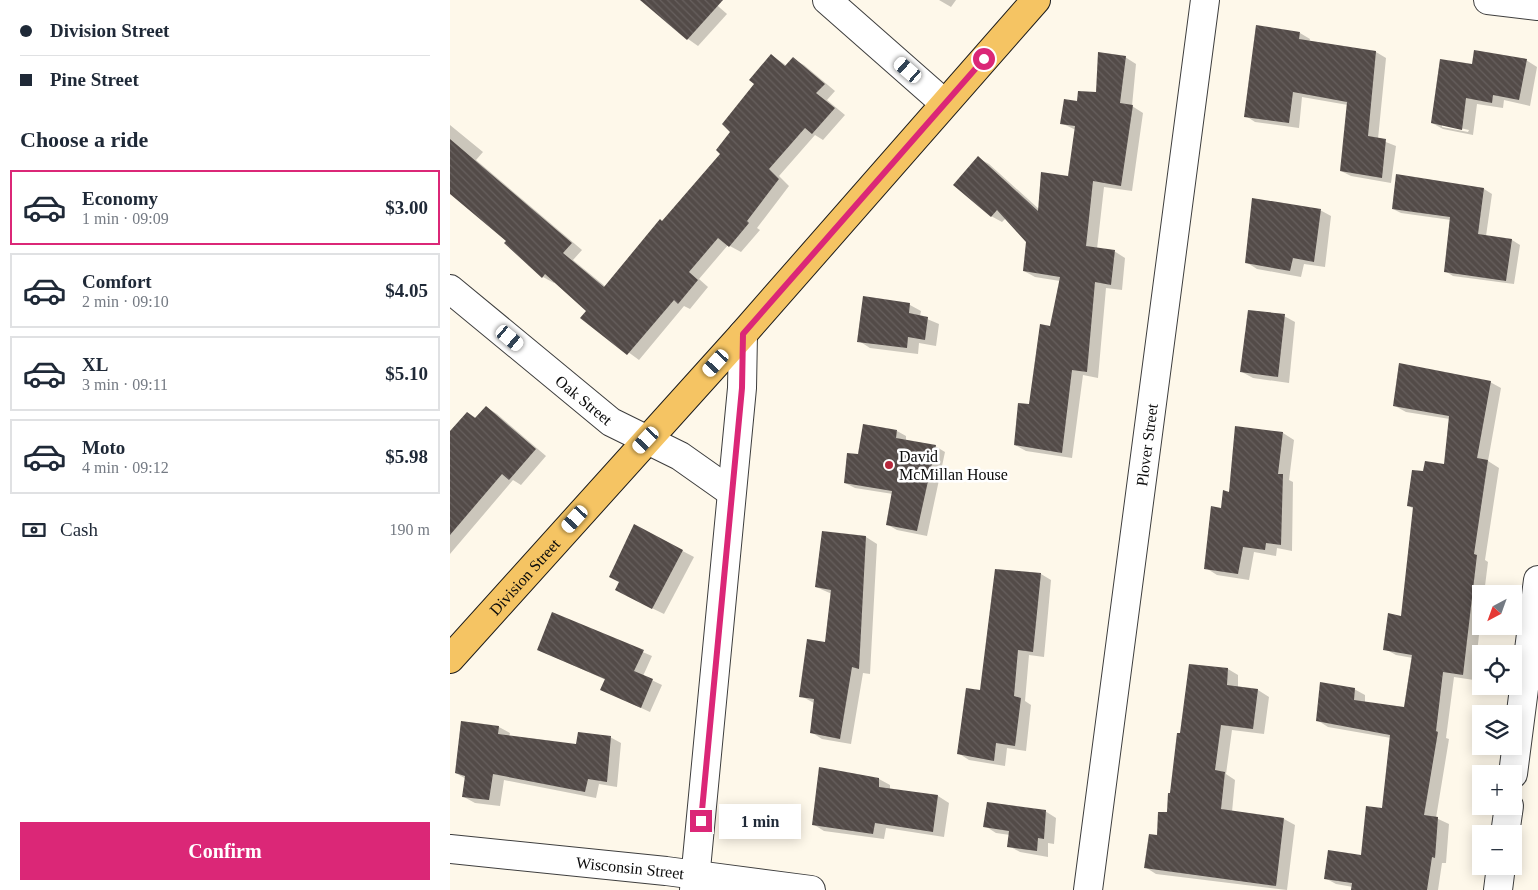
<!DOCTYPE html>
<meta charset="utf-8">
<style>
:root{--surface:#fff;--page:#f2f2f3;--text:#1f2937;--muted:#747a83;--line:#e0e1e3;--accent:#db2777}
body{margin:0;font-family:"Times New Roman",serif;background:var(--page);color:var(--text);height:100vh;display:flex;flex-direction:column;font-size:19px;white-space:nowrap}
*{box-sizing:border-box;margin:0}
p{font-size:16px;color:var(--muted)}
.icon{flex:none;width:28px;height:28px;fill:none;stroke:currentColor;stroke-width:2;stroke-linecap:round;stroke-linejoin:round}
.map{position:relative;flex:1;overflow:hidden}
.panel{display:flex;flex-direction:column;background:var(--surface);width:450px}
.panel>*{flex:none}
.banner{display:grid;align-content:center;height:110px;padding:0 20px;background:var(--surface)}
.needle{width:32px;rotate:221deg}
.buttons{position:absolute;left:1022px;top:585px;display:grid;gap:10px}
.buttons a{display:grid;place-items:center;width:50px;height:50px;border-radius:0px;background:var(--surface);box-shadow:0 2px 12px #0003;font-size:25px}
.end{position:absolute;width:22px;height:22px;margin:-11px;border:6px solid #db2777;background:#fff;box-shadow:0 0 0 2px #fff}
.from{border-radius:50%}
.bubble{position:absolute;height:35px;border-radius:0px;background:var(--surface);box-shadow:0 2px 12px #0003;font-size:16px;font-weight:600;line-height:35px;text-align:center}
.car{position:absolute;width:15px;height:30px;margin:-15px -8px;border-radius:6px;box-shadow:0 0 4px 1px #0007;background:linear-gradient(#fff 24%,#345 0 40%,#fff 0 76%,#345 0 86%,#fff 0)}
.banner b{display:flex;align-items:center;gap:18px;height:48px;font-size:19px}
.banner b+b{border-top:1px solid var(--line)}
.banner i{width:12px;height:12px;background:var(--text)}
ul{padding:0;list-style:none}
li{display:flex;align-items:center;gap:15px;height:75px;margin:0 10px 8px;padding:0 10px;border:2px solid var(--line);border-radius:0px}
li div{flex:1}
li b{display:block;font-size:19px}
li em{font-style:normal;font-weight:600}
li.on{border-color:var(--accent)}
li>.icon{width:45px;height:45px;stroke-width:1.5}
h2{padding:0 20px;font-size:22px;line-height:60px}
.pay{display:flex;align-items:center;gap:12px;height:55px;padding:0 20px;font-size:19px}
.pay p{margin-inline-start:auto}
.action{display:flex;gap:10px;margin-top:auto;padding:10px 20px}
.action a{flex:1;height:58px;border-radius:0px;background:var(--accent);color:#fff;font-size:20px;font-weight:600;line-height:58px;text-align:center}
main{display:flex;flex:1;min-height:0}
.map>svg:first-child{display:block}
.shadow{fill:#0003;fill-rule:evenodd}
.building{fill:url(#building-back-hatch)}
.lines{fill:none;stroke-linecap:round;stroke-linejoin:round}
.minor-casing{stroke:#3e3e3e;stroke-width:30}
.major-casing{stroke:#1c1c1c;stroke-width:30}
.minor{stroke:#fff;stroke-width:28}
.major{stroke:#f5c463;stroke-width:28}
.route{stroke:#db2777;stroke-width:6}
.poi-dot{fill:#b6283c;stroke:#fff;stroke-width:2}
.labels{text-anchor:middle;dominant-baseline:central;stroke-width:5;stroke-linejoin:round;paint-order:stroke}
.street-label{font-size:16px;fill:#0b0b0b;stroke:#fff}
.poi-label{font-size:16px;fill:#0b0b0b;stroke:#fff;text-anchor:start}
</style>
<main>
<section class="panel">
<div class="banner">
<b><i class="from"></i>Division Street</b>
<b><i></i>Pine Street</b>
</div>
<h2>Choose a ride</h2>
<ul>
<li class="on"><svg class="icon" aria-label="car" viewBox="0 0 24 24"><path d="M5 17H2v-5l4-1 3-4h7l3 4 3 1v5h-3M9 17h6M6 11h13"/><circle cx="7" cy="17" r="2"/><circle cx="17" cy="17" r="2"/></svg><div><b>Economy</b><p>1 min · 09:09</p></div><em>$3.00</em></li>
<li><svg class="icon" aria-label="car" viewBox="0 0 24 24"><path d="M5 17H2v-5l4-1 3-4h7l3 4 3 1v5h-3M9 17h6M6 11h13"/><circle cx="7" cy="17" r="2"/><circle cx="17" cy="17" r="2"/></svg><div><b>Comfort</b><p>2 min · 09:10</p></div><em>$4.05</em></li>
<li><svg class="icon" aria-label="car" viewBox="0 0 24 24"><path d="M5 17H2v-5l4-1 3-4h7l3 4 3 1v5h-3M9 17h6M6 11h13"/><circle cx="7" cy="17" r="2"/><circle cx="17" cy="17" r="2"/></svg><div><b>XL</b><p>3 min · 09:11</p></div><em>$5.10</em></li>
<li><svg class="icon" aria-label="car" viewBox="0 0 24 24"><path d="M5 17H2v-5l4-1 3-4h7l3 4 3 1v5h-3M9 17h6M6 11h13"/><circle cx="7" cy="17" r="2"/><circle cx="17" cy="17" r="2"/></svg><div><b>Moto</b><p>4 min · 09:12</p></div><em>$5.98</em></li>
</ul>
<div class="pay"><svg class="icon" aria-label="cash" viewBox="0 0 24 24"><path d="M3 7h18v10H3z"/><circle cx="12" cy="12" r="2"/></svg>Cash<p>190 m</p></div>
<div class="action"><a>Confirm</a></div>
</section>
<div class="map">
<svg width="1088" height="890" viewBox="0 0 1088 890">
<defs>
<pattern id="building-back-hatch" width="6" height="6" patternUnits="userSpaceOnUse" patternTransform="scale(1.25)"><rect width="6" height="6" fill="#534b48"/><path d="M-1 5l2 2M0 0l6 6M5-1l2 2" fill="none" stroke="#67605e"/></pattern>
</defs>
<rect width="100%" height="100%" fill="#fef8ea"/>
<g class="shadow">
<polygon points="198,0 261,0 277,14 248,46 238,39"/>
<polygon points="489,0 506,0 501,7"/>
<polygon points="850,33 860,39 859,42 926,52 936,58 928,139 946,146 941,183 901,176 891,171 898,105 852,97 849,128 805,122 796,116"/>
<polygon points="321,55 337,66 343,59 354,65 385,91 377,100 395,115 373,140 365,135 329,176 339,186 307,228 310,230 291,252 278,245 249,279 258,287 240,309 234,306 189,360 132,318 137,311 105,281 104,283 93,277 58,240 0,191 0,125 33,152 26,160 132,250 123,260 156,287 272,154"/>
<polygon points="675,57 686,64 682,106 693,113 682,191 654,187 647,249 664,251 675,258 672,290 656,288 648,378 633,375 622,458 576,451 565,445 581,405 601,327 610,281 585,277 574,271 578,241 556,218 552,222 541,216 528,158 539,164 590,210 619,177 626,130 611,123 628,103 647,94"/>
<path d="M 1076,60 L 1087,67 L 1080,106 L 1054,100 L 1053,108 L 1027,104 L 1023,135 L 993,129 L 982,123 L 1023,65 ZM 992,124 L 1019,130 L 1018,132 L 992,127 Z"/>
<polygon points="947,175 1034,189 1042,194 1036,236 1062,240 1070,245 1064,284 1003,276 995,271 1001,220 951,213 943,209"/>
<polygon points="870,210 881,216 875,267 854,264 851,277 807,269 796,262"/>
<polygon points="414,297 460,305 471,311 470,316 489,324 486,346 469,343 468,354 420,348 409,341"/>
<polygon points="834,316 845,322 839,383 803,378 792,372"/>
<polygon points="1040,382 1051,388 1038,461 1049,468 1035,560 1038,562 1034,594 1031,594 1031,617 1024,680 1004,677 996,738 999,739 986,818 999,824 996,863 992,863 988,890 903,890 903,887 886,884 875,878 912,856 933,810 941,738 878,727 867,720 904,689 915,695 915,703 956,709 963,658 946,655 935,649 952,617 964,509 959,506 974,472 995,465 1000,419 956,412 945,406"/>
<polygon points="36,407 47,414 96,456 71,485 63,480 0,554 0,468 18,413 26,418"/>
<polygon points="447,431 456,436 456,441 485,446 495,452 477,536 447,530 438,525 443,494 405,488 395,483 409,456"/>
<polygon points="833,433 844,440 839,480 843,482 842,551 827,548 826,556 804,552 799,580 767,575 756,568 772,509 780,493"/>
<polygon points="185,526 244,557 214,614 177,596 170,582"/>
<polygon points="373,532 416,537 427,544 420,674 413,673 401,744 372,739 361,732 364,703 351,696 376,643 382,594 366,587"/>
<polygon points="591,574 601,580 594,657 579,655 575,701 581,705 576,751 557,748 555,766 519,760 508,753 531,692"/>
<polygon points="103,614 202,656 193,676 212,685 200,712 152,690 156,680 98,654"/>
<polygon points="778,669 788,675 788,688 808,690 819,697 814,734 782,730 776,774 785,780 782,812 834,819 845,825 837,890 706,874 695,867 719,814 731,735"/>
<polygon points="12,722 49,727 60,733 59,737 128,746 160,737 171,743 167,787 149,784 146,798 54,780 50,806 25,803 14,797 16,779 6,773"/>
<polygon points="370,769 429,779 440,785 440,789 488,796 499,803 494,837 436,828 434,839 374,831 363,824"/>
<polygon points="595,811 606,818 604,844 598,843 598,857 570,852 559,846 560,835 546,833 535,826"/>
</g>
<g class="building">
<polygon points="190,0 273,0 237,40"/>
<polygon points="806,25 850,32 849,39 926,51 918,136 936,139 932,178 890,171 897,102 843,92 839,123 794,117"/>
<polygon points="1024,50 1077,59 1069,100 1043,95 1042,103 1016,98 1012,130 981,123 990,59 1022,64"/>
<polygon points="648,52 676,56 670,103 683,105 671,186 643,181 636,246 665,250 661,285 645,282 637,372 622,370 612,453 564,445 568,403 579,404 590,324 600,326 610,277 573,271 576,242 547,210 541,217 503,185 528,156 588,211 591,172 618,176 625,126 610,124 614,99 627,101 628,91 646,92"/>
<polygon points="321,54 335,66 343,57 375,84 366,93 385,108 362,134 355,128 319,169 329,179 297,221 299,223 279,247 268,238 239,272 248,280 228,304 224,300 177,355 130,318 136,311 95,274 92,278 54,243 56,241 0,194 0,139 122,243 113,253 154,287 210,219 212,221 270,154 266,150 280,132 272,124 304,84 299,80"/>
<polygon points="946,174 1034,188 1028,234 1062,239 1056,281 994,272 1000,217 942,209"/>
<polygon points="802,198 871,209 864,262 843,258 840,271 795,263"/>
<polygon points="413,296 460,303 459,313 478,317 475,340 458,337 457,348 407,342"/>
<polygon points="798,310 835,314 828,377 790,372"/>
<polygon points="949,363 1041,381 1027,458 1038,460 1024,554 1027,555 1013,675 993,672 986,731 988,732 974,815 988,817 985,858 982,857 977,890 901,890 902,883 874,879 878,850 911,855 916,806 932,808 940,735 866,721 870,682 905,688 904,700 954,707 962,655 933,650 938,613 951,616 963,507 957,506 962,470 973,471 975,461 994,464 999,416 943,406"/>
<polygon points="36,406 86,449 59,480 52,474 0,535 0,431 17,412 25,418"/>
<polygon points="413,424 447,430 446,438 486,445 467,531 436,525 442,491 394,483 397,453 408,454"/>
<polygon points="785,426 833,432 828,474 833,474 831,545 816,543 815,550 793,547 788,574 754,569 761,506 771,508 773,490 779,492"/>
<polygon points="184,524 233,550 202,609 165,590 169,582 159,577"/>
<polygon points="372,531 416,536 409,669 402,667 390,739 360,733 364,699 349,697 357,639 375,642 381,590 365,587"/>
<polygon points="545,569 591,573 583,652 568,650 564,696 571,698 565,746 546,743 544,761 507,754 516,688 530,690"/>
<polygon points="102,612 194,650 184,671 203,679 191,708 150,690 155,679 87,650"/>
<polygon points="739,664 778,668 777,685 808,689 803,729 771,725 765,770 775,772 771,809 834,818 826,886 694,868 699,834 707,835 708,812 717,812 718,793 720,793 727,733 730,733"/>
<polygon points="11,721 49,726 48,734 126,744 128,732 161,736 157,782 138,779 135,792 43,774 39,800 12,797 15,776 5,773"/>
<polygon points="369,767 429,778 429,787 488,795 483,832 425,823 423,834 362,825"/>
<polygon points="537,802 596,810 594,839 588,838 587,851 557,847 559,831 533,827"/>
</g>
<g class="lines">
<g class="minor-casing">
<g id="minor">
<polyline points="377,0 494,103"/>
<polyline points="1038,0 1088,6"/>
<path id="s1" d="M 0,289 L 161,422 L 230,456 L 281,492"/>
<polyline points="1063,774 1088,580"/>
<polyline points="1055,834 1059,806"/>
<path id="s2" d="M 0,849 L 216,871 L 361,890"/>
<polyline points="244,890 292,388 293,334"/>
<path id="s3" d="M 638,890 L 755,0"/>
<polyline points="1048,890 1051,866"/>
</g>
</g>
<g class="major-casing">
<g id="major">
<path id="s4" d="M 0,659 L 293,334 L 586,0"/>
</g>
</g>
<use href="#minor" class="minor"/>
<use href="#major" class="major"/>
</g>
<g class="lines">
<polyline class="route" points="251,821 292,388 293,334 534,59"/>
</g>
<circle class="poi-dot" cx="439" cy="465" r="5"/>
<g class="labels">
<g class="street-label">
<text stroke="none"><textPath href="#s1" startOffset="174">Oak Street</textPath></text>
<text stroke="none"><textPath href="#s3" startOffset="449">Plover Street</textPath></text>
<text stroke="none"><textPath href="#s4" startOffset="111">Division Street</textPath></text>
<text stroke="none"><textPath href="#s2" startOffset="181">Wisconsin Street</textPath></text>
</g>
<g class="poi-label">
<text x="449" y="456">David<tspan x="449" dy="18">McMillan House</tspan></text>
</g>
</g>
</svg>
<div class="buttons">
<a><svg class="needle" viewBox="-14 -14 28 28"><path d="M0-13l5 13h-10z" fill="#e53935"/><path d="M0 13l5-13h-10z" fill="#747a83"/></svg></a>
<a><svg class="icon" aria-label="locate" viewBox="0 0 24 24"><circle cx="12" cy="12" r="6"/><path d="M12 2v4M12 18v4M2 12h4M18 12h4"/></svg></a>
<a><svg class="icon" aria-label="layers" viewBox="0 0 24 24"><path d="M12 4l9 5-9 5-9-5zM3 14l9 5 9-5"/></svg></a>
<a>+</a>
<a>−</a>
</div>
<i class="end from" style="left:534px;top:59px"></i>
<i class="end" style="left:251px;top:821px"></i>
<div class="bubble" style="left:269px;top:804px;width:82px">1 min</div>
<i class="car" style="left:458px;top:70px;rotate:311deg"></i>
<i class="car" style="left:60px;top:338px;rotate:130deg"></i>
<i class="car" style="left:266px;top:363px;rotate:222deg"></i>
<i class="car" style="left:196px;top:440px;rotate:223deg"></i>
<i class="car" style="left:125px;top:519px;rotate:222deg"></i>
</div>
</main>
